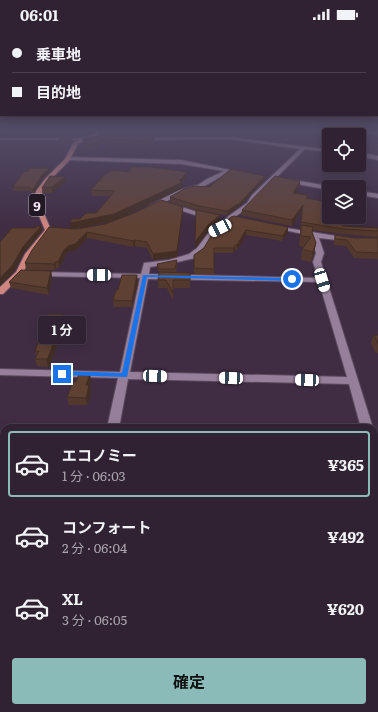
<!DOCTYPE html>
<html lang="ja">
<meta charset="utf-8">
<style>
:root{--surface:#302233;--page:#3c2f3f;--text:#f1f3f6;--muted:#a8a4ac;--line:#4b3f4e;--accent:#8bbbb9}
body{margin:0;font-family:Literata,"Noto Sans JP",serif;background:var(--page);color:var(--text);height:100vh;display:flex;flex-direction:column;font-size:15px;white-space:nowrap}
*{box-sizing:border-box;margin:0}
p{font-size:13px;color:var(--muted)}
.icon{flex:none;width:22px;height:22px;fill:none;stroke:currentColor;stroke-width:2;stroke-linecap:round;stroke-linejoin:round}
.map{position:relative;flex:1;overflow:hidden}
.drawer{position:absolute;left:0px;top:396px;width:378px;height:288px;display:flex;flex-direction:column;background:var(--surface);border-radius:12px 12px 0 0;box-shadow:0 2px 10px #0003,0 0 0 1px var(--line)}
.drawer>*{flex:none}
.guide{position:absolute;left:0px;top:0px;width:378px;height:88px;box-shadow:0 2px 10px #0003,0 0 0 1px var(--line);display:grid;align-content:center;height:88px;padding:0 12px;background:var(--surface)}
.controls{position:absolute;left:322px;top:100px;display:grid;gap:8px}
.controls a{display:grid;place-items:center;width:44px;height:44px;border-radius:4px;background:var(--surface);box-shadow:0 2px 10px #0003,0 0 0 1px var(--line);font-size:20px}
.end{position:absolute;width:18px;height:18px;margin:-9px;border:5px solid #1a73e8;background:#fff;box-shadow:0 0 0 2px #fff}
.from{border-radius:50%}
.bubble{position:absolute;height:28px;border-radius:4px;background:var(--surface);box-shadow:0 2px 10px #0003,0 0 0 1px var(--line);font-size:13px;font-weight:700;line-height:28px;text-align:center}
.car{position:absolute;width:12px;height:24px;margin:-12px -6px;border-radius:5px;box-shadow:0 0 3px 1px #0007;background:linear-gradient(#fff 24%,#345 0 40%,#fff 0 76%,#345 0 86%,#fff 0)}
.guide b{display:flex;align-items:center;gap:14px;height:38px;font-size:15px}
.guide b+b{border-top:1px solid var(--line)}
.guide i{width:10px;height:10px;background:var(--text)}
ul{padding:7px 0 0;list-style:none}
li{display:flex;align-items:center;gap:12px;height:66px;margin:0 8px 6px;padding:0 4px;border:2px solid transparent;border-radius:4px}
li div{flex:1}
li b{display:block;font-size:15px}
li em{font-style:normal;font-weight:700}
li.on{border-color:var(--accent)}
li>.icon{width:36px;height:36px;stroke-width:1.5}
.action{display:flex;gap:8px;margin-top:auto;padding:8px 12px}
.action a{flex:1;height:46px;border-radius:4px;background:var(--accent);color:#111;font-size:16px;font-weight:700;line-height:46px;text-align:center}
.status{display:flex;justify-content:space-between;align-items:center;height:28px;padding:0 20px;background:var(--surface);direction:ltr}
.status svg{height:11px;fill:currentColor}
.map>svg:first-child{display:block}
.green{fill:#545846}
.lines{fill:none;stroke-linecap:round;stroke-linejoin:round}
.river{fill:#0f1c32;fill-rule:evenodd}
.minor-casing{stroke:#5c4b5f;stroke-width:2}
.tertiary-casing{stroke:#5c4b5f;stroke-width:2}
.primary-casing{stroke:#5c4b5f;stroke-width:2}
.minor{fill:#967f9a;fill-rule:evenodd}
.tertiary{fill:#967f9a;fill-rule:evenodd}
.primary{fill:#d0857e;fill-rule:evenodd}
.wall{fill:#52382d}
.shaded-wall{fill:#422e24}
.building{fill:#5f4134;stroke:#422e24}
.route{fill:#1a73e8}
.labels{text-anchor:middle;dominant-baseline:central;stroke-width:3;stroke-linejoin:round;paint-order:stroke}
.shield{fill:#211923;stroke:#b5abb7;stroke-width:1}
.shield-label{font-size:13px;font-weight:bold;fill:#f5e9f7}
</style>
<div class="status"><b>06:01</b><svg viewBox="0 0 49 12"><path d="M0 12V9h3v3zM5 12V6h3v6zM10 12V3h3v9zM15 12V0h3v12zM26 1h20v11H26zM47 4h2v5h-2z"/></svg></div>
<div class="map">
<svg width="378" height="684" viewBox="0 0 378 684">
<rect width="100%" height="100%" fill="#402d44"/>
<polygon class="green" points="374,602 378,603 378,684 325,684 324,680 374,680"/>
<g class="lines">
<polygon class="river" points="0,103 9,103 4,109 0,110"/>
<g class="minor-casing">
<g id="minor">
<polygon points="367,103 378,105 378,107 367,104"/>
<path d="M 230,109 L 329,122 L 329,124 L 305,121 L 257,169 L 252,177 L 230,192 L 222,201 L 214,205 L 203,224 L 195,230 L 169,236 L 150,239 L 149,246 L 318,250 L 313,234 L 316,225 L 312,214 L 313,208 L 274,200 L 274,198 L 349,210 L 349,212 L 347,213 L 319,210 L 324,225 L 321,234 L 373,400 L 361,400 L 349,356 L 128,351 L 119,400 L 107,400 L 118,350 L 0,347 L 0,341 L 120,344 L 140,250 L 39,248 L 35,246 L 39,244 L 141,246 L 144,235 L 169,232 L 189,226 L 197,220 L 210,203 L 218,199 L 226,190 L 247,175 L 252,167 L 300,121 L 230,111 L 140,112 L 138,111 L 140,110 ZM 148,251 L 319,254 L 347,349 L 130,344 Z"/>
<polygon points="0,110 94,110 96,111 94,112 0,112"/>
<polygon points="359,124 378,128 378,132 359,128"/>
<path d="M 68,129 L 181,132 L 245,145 L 242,147 C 223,143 218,152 202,159 C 197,162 190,162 184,164 C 173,168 163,177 151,181 L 149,180 L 149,178 L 179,162 L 198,157 L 207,151 L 224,143 L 181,136 L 66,132 L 65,131 Z"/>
<polygon points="288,151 329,158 331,159 329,159 329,162 286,154 285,153"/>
<polygon points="359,163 378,166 378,170 359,167"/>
<polygon points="172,176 210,188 211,189 208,191 170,179 170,177"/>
<polygon points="374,419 378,421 378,442 374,440"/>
</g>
</g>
<g class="tertiary-casing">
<g id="tertiary">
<polygon points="378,508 378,520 374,521 374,509"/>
<polygon points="4,526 4,540 0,541 0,527"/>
</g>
</g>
<g class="primary-casing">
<polygon id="primary" points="100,103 105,103 78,116 69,133 49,153 42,163 40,176 51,202 32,227 22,247 3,266 0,266 0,259 16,244 25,226 45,202 34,176 36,163 45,151 65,131 74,114"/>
</g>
<use href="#minor" class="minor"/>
<use href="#tertiary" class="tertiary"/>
<use href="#primary" class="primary"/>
</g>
<g class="wall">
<polygon points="38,103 97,103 85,108 39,108"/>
<polygon points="98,103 162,103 162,107 99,108"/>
<polygon points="341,103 367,103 366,105"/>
<polygon points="60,110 73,113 72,115 59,115 59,113"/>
<polygon points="83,111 154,112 150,117 100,115 97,120 86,120 85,116 86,115 83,115"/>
<polygon points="50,140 50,144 44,150 34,165 30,164 30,163 14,163 13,159"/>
<polygon points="129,144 187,144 187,150 183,154 183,160 115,192 72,201 76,201 105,196 183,179 183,184 177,229 153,232 147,220 135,218 133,219 87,210 76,222 68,224 65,228 59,240 56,240 55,242 26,242 25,235 71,201 70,195 96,185 110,168 92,168 91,162"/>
<polygon points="65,149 66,154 53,165 43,165 42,160"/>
<polygon points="265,152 240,178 227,187 199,183 170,174 170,169 209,159"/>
<polygon points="300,153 300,158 295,165 308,167 307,170 329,189 335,189 335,191 342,198 378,200 378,209 343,206 313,202 312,204 316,215 314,225 311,234 301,232 302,221 304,219 299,218 300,207 302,182 292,198 241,187 242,182"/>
<polygon points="223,197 288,204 282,213 246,207 237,222 235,222 233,225 214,225 214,246 194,246 194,227 204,220"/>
<polygon points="335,207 355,210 378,210 378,231 354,230 346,218 334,217 334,213"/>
<polygon points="157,236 177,236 176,245 190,245 190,260 174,260 173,272 167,260 158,260 158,252 159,244 157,239"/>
<polygon points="51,243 52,249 49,267 11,260 9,254"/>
<polygon points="138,254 132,279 114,279 113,272 118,262"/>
<polygon points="63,286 64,293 57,311 58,315 50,337 48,339 37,338 35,331 36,329 35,323"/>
<polygon points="374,307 378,307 378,325 376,325 371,315"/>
<polygon points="90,346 91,354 90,358 91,365 87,377 69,377 67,369 76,354"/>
</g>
<g class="shaded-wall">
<polygon points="84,103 97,103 85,108"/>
<polygon points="154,108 154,112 150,117 150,113"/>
<polygon points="100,111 100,115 97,120 96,116"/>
<polygon points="50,140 50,144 44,150 34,165 33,161 43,146"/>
<polygon points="187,144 187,150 182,155 183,154 183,160 115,192 71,201 70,195 179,153"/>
<polygon points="265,148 265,152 240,178 227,187 227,183"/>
<polygon points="65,149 66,154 53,165 52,159"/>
<polygon points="300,153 300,158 293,170 293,165"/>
<polygon points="303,177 302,182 292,198 292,192"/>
<polygon points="183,179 183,184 177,229 153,232 153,226"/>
<polygon points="220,187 220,193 208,203 195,221 195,214 208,197"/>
<polygon points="41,198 42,204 24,225 14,244 0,258 0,250 23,219"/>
<polygon points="288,199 288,204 282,213 283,208"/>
<polygon points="246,202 246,207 237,222 237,217"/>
<polygon points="87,204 87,210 76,222 68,224 65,228 59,240 58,234 64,222 68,218"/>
<polygon points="135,212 135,218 133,219 133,213"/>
<polygon points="316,215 314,225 311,234 313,224"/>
<polygon points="235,217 235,222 233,225 234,220"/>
<polygon points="55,234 56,240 55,242 54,236"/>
<polygon points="51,243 52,249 49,267 47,260"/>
<polygon points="137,247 138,254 132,279 132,273"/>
<polygon points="63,286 64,293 57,311 58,315 50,337 48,339 46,331 54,308"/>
<polygon points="90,346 91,354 90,358 91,365 87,377 86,370 86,357"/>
</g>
<g class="building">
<polygon points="154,108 150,113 100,111 96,116 85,116 89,111 83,111 88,109"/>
<polygon points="60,110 73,110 71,112 59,113"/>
<polygon points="131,139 151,139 187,144 179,153 183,154 114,186 70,195 72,191 80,191 86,185 96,185 115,163 91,162 104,147 113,142 129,144"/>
<polygon points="29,140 50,140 43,146 33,161 29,161 30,159 13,159 23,144 28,143"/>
<polygon points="231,141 265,148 241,174 227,183 199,178 170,169 184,161 194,158 209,159"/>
<polygon points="50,148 65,149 52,159 42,160"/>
<polygon points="275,148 300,153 293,165 308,167 306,170 329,174 329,189 335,189 334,191 343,192 342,198 378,200 378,203 344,201 301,194 303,177 292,192 242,182"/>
<polygon points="161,172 183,179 177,223 153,226 147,214 135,212 133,213 87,204 75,216 68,218 64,222 58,234 55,234 54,236 25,235 32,222 49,199 76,201 105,196 134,185"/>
<polygon points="196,182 220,187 208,197 195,214"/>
<polygon points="234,188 288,199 283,208 246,202 237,217 235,217 234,220 214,220 214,241 194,240 194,227 204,220 215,201 223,197 231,189"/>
<polygon points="301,197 313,199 312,204 316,215 313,224 302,221 311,209 301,208"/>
<polygon points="37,198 41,198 23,219 12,238 0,250 0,214 12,200 36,200"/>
<polygon points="335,207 355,210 378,210 378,225 356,224 347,212 335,211"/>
<polygon points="177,232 175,241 159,241 157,236"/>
<polygon points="21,242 51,243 47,260 9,254"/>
<polygon points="159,244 190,245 190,252 173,252 173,265 166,252 158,252"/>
<polygon points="122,247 137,247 132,273 113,272 116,262 118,262"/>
<polygon points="48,286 63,286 54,308 56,308 48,330 46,331 35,331 39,323 35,323"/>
<polygon points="374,307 378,307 378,316"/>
<polygon points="79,346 90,346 86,357 89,357 86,370 67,369 71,359 74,354 76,354"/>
<rect x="100" y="680" width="12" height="4"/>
</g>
<linearGradient id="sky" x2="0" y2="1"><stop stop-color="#231925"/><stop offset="0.52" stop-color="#534c67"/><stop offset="1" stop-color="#534c67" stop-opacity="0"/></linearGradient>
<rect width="378" height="198" fill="url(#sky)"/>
<polygon class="route" points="143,247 292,250 295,251 292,253 147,249 127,349 60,347 60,344 62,343 122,345"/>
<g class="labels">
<rect class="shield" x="29" y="166" width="16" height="22" rx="3"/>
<g class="shield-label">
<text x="37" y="177">9</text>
</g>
</g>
</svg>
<div class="controls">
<a><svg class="icon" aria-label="locate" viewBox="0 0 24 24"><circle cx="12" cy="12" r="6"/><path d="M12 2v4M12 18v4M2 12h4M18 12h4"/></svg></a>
<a><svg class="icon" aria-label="layers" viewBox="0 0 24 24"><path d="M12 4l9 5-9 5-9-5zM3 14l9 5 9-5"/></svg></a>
</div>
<i class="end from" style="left:292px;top:251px"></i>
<i class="end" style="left:62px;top:346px"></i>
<div class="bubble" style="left:38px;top:288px;width:48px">1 分</div>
<i class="car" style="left:220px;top:200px;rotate:243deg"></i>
<i class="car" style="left:99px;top:247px;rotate:271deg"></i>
<i class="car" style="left:322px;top:252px;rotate:163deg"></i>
<i class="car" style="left:155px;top:348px;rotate:92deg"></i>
<i class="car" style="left:231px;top:350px;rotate:272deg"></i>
<i class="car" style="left:307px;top:352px;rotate:272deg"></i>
<div class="guide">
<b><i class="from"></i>乗車地</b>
<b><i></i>目的地</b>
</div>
<section class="drawer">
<ul>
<li class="on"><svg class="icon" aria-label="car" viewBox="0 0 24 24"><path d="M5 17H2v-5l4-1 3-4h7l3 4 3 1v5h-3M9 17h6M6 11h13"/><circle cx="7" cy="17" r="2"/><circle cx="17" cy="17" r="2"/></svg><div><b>エコノミー</b><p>1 分 · 06:03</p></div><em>¥365</em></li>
<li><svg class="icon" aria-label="car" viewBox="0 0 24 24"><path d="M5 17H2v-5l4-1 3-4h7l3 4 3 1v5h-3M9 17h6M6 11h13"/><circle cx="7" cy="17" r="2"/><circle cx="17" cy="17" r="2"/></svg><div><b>コンフォート</b><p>2 分 · 06:04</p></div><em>¥492</em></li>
<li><svg class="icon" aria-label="car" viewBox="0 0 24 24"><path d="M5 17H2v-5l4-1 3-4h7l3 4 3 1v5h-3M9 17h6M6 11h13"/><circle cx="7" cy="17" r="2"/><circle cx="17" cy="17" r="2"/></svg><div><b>XL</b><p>3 分 · 06:05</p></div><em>¥620</em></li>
</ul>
<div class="action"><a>確定</a></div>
</section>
</div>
